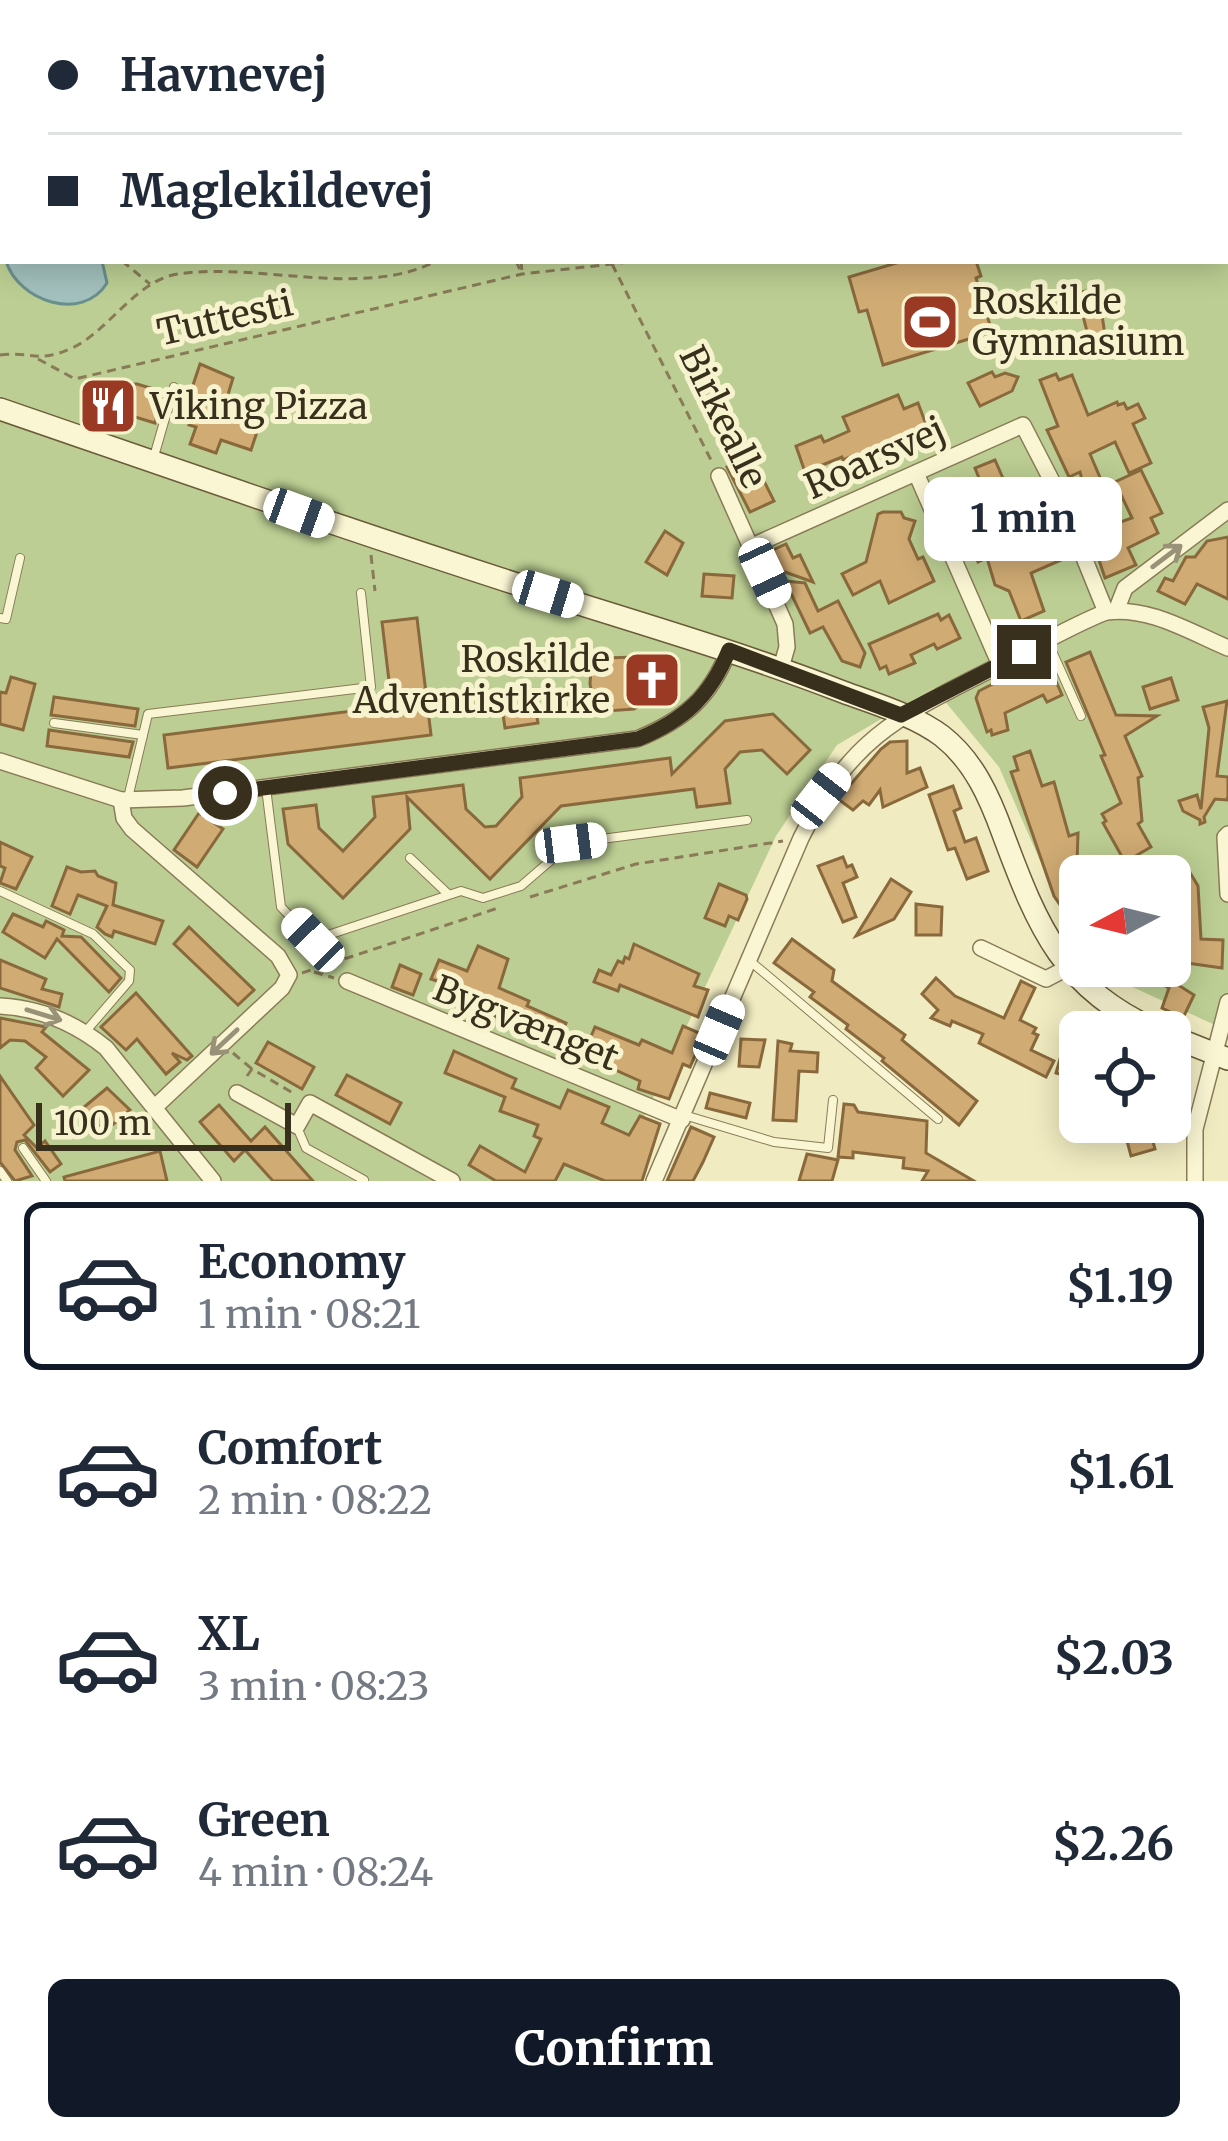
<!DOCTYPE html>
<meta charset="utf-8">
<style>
:root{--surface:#fff;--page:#f6f6f7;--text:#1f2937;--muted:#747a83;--line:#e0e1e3;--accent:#111827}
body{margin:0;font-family:Merriweather,serif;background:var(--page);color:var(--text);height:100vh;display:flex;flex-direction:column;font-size:45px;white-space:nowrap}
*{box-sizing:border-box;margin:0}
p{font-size:39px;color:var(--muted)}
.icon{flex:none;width:66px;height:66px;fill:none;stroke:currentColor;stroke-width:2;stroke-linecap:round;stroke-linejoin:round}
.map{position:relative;height:1181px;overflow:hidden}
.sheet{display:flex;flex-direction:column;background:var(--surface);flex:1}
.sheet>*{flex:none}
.top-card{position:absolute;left:0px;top:0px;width:1230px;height:264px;box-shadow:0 6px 30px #0003;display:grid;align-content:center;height:264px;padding:0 48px;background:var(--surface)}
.needle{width:78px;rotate:263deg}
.controls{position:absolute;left:1059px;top:855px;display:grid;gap:24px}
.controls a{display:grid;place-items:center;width:132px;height:132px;border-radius:18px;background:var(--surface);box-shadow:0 6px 30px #0003;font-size:60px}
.scale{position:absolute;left:36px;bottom:30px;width:255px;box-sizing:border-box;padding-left:12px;border:6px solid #382f1c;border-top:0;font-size:33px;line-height:42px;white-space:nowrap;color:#382f1c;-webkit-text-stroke:9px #f7f3cf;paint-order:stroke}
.end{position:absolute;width:54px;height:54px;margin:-27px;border:15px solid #382f1c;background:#fff;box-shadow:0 0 0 6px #fff}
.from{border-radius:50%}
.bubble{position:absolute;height:84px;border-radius:18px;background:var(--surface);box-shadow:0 6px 30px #0003;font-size:39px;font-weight:700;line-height:84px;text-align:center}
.car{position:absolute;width:36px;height:72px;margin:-36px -18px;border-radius:15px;box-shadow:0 0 9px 3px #0007;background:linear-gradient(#fff 24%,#345 0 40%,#fff 0 76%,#345 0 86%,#fff 0)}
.top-card b{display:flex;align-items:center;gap:42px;height:114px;font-size:45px}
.top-card b+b{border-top:3px solid var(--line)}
.top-card i{width:30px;height:30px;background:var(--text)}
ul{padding:21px 0 0;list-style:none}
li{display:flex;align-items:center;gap:36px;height:168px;margin:0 24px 18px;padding:0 24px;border:6px solid transparent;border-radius:18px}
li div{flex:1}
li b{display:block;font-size:45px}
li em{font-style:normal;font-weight:700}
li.current{border-color:var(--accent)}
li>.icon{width:108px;height:108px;stroke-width:1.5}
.action{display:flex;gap:24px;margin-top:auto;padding:24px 48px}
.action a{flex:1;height:138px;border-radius:18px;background:var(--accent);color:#fff;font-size:48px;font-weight:700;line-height:138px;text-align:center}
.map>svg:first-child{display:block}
.green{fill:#bcce93;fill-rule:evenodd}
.water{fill:#a3c1be;stroke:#6a908d;stroke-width:3}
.building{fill:#d0ab74;stroke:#89693c;stroke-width:3}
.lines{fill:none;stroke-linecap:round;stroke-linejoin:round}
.service-casing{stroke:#897b57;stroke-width:10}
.minor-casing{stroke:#897b57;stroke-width:18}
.secondary-casing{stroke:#6b5c3a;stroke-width:24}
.path{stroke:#897b57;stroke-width:3;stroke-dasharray:9 6;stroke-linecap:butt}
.service{stroke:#faf6d3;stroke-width:8}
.minor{stroke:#faf6d3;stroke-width:15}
.secondary{stroke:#faf6d3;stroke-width:21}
.oneway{stroke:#999278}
.route{stroke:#382f1c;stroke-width:15}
.labels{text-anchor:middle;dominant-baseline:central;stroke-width:10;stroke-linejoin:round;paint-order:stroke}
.poi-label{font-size:36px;fill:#382f1c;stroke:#f7f3cf;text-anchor:start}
.street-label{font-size:36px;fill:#382f1c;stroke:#f7f3cf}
</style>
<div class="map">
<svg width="1228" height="1181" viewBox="0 0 1228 1181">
<rect width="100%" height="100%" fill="#f0ebc0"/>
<path class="green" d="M 0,0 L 1228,0 L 1228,1031 L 1100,972 L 1097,966 L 1170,966 L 1170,876 L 1080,876 L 1080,935 L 1042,865 L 999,767 L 934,688 L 837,745 L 776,836 L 614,1181 L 0,1181 ZM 3,3 L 1227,3 L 1227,261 L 3,261 Z"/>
<path class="water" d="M 6,261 L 102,261 L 107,283 C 82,323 18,301 6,261 Z"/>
<g class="building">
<polygon points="903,261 976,261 981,276 976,278 992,332 883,365 867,310 859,312 849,277"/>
<polygon points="1098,288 1105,335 1089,339 1077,293"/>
<polygon points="200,364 233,378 226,401 263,414 251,450 221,440 216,453 190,444 196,427 189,425 191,417 175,412 180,397 188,400"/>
<polygon points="992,372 995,377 1005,373 1018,377 1012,391 980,406 968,383"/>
<polygon points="1056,374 1059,380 1072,375 1088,415 1117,402 1118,405 1124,403 1127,409 1138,404 1145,418 1133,424 1151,463 1129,473 1115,442 1090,454 1102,482 1084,488 1080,472 1069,477 1047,430 1058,426 1040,380"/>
<polygon points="116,384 137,384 164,392 155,423 119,412 107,415 97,400 99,390"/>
<polygon points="898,395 904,409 918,403 933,443 912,452 903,434 856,459 854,455 843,460 842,457 805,472 796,446 821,436 824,442 849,431 843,417"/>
<polygon points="751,455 774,501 750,512 727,467"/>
<polygon points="995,460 1012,499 983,511 972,487 981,483 975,468"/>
<polygon points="1141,470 1162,513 1151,518 1158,533 1128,548 1136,565 1105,578 1090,533 1132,518 1115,482"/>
<polygon points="1036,491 1068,557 1031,573 1044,611 1021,621 1009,591 995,585 987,558 978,562 967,538 992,527 999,543 1036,527 1023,497"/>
<polygon points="883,512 901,512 904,518 915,521 909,539 918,559 923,557 934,581 889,603 880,581 853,595 842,574 866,562 878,514"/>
<polygon points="665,531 683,543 667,575 646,562"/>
<polygon points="1228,537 1228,599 1197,584 1185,604 1158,591 1165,578 1173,581 1186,557 1195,557 1207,541"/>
<polygon points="786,544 793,558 800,555 813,582 782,571 773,550"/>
<polygon points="704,574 734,576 732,598 702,596"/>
<polygon points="785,581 805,583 818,611 838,601 865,653 860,667 842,661 823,627 810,633"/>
<polygon points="938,614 941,620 949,615 960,638 937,649 934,644 911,655 915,663 889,674 886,666 880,669 869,644"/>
<polygon points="417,618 431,735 168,768 164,735 392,706 382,622"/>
<polygon points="1090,652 1116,715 1157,716 1125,736 1142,776 1138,778 1142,821 1138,824 1151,847 1125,862 1103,823 1106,821 1102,814 1121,803 1101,756 1105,755 1066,662"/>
<polygon points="606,654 606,658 634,657 634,660 659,669 675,685 634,709 607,711 606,698 593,699 590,684 592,655"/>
<polygon points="1034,663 1036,668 1048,663 1062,695 1047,702 1043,695 1005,713 1008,730 992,735 991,730 987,732 976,698 979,691"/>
<polygon points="11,677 35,684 23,730 0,724 0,692 6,693"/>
<polygon points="1171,678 1178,700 1150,709 1143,687"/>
<polygon points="54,697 138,709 135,726 51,715"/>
<polygon points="527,697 528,701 534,700 538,723 505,728 501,701"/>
<polygon points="1227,701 1217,776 1228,777 1228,796 1227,800 1215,799 1204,817 1205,822 1200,824 1200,820 1183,811 1179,801 1197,795 1201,809 1209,728 1203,707"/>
<polygon points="773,714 810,750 787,774 762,750 740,752 725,769 730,803 697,807 694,789 561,806 490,879 407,797 410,829 343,898 288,844 283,809 316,805 319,828 343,851 375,817 373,797 463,785 466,809 485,827 496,826 522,797 520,778 670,758 672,774 725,721"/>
<polygon points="49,730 133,742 129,757 47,746"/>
<polygon points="907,741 907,773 920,768 927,787 883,807 880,790 869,805 863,801 853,810 838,799 881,749 890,742"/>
<polygon points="1030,751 1042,786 1054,782 1069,836 1078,833 1077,863 1093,876 1080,876 1080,889 1069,893 1076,906 1065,912 1054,896 1011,772 1018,770 1014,757"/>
<polygon points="953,786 961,808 954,811 965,842 976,838 988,871 967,879 955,848 948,850 929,795"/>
<polygon points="199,813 223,829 197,867 174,850"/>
<polygon points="0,842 32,857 16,889 0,883 5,868 0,866"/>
<polygon points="843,857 847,867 852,865 857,877 843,883 856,917 843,922 818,866"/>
<polygon points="1182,866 1186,866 1198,886 1201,939 1223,940 1222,968 1180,962 1184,927 1178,928 1177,920 1170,920 1170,873"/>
<polygon points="67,867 81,872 95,871 98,876 116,883 113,905 163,921 155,944 114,931 112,937 105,934 97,927 107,906 78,895 70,914 52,906"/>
<polygon points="891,879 911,892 894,919 856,936"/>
<polygon points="719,884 746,895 747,899 738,920 729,916 725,926 705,918"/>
<polygon points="916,904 942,907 941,935 916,935"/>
<polygon points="13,914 43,927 46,921 64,930 62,936 81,937 121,978 109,992 57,939 45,958 3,932"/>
<polygon points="189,927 254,990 238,1005 174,944"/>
<polygon points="792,939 834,970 832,981 905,1035 902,1040 977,1101 959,1125 882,1061 884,1058 846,1029 848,1025 810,997 814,992 774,963"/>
<polygon points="634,944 699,974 694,986 708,990 698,1017 620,985 618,991 594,982 599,970 611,975 618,961 623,963 625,957 629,959"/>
<polygon points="478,946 508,959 499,988 529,1001 527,1006 566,1023 563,1030 589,1041 595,1027 639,1045 642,1040 672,1053 683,1026 704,1035 690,1067 683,1064 669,1099 638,1089 640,1081 606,1066 533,1040 536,1033 485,1012 490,999 431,979 439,960 467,971"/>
<polygon points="0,960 46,979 42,989 62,994 59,1007 0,988"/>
<polygon points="400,965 421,974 413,995 392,987"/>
<polygon points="1123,966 1183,966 1175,983 1194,995 1183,1018 1162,1008 1169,988"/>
<polygon points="936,978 955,996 1004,1018 1021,981 1035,988 1020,1020 1036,1028 1033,1033 1038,1035 1031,1050 1054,1061 1046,1077 979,1043 983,1034 952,1021 950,1026 931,1018 938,1010 922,994"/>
<polygon points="136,993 192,1056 187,1060 172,1053 180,1062 166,1074 137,1039 126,1050 101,1027"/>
<polygon points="0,1018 46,1027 42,1032 89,1070 63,1096 36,1068 46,1057 25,1041 10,1040 0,1048"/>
<polygon points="741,1039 765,1040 759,1067 739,1066"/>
<polygon points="778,1041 792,1044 790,1051 818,1053 817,1072 799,1071 796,1121 773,1120"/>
<polygon points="268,1042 314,1067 302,1089 256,1063"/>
<polygon points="454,1051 516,1079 512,1088 560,1108 568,1090 609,1107 602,1123 629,1135 640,1116 660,1124 642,1181 605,1181 564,1164 555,1181 496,1181 469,1165 480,1146 525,1172 541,1139 534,1136 538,1125 500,1111 505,1097 445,1073"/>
<polygon points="1062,1052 1080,1057 1080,1080 1056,1073"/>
<polygon points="347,1075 401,1103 390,1124 336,1095"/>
<polygon points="0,1076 34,1125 24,1135 37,1148 45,1141 61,1164 50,1172 25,1140 17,1142 15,1150 32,1176 15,1181 0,1162"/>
<polygon points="107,1088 130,1110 104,1132 83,1108"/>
<polygon points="710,1093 750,1103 746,1118 706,1108"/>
<polygon points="844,1104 854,1105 858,1112 927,1121 926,1153 974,1181 922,1181 928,1171 903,1168 904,1158 853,1152 853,1158 838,1157"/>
<polygon points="219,1105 251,1141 265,1127 313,1181 273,1181 245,1150 234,1161 200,1122"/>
<polygon points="1135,1122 1137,1126 1148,1123 1155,1149 1131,1156 1123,1126"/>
<polygon points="691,1127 714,1137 703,1162 693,1181 667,1181"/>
<polygon points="160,1151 167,1181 65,1181 64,1177"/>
<polygon points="807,1154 838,1160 832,1181 799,1181"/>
</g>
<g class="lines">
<g class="service-casing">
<g id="service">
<polyline points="342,0 343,3"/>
<polyline points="470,3 470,0"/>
<polyline points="153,460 174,387"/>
<polyline points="0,618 6,619 20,558"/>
<polyline points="1047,640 1081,716"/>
<polyline points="54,723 143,735"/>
<polyline points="266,788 281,907 313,940 461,891 483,898 521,886 571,843 747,820"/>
<polyline points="128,798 148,714 371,687 361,593"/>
<polyline points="410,858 448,894"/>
<polyline points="0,891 93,934 130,970 129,981 86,1031"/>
<polyline points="750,961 938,1119"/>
<polyline points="684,1115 774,1142 828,1148 833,1100"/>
<polyline points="297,1127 306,1148 364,1180"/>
<polyline points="23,1148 46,1181"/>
<polyline points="0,1171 7,1181"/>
</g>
</g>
<g class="minor-casing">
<g id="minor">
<polyline points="1104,3 1104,0"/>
<polyline points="1227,153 1228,153"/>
<polyline points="916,473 1000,665"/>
<polyline points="719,476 785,624 787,647 781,668"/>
<polyline points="752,546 1023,425 1057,491 1106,612"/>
<polyline points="1116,611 1125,588 1228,510"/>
<path d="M 0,761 L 121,800 L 183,798 L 637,739 C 684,720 710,698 729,650"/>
<polyline points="121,800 124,818 132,829 278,956 289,975 282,988 155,1107"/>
<polyline points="1228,834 1225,837 1228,894"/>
<polyline points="981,948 1046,979 1067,968"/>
<polyline points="347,981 682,1120"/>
<path d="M 0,1006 C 40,1008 75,1023 106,1048 L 213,1181"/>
<polyline points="237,1093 297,1126 310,1103 452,1181"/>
<path d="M 654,1181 L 801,838 C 852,735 900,716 998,666 C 1034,648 1068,627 1106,612 C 1149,606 1190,632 1228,648"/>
<polyline points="1195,1181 1195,1129 1228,1002"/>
</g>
</g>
<g class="secondary-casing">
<g id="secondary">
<path d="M 0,409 C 192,475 383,542 576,603 C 666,631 755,658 843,692 C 875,704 914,715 942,736 C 974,761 990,798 1003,834 C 1038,928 1063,990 1160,1032"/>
<polyline points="1170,1036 1228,1059"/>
</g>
</g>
<g class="path">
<polyline points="505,0 505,3"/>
<polyline points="46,3 48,0"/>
<polyline points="1227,49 1228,48"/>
<polyline points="0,77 3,73"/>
<polyline points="0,167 3,169"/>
<polyline points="122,261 150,284"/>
<polyline points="516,261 521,272"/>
<polyline points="521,261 522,272"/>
<polyline points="612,264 713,464"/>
<path d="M 0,355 C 32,351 37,364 72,348 C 109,331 136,280 178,274 C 258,262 365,299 436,261"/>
<polyline points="38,359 75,379 522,274 639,261"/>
<polyline points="371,555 375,591"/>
<polyline points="530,897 636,864 783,841"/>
<polyline points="314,972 334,978"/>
<polyline points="302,973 498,908"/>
<polyline points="233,1053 252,1069"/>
<polyline points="247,1076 252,1069 293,1093"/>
</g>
<use href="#service" class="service"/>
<use href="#minor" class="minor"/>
<use href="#secondary" class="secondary"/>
</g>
<defs><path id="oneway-shaft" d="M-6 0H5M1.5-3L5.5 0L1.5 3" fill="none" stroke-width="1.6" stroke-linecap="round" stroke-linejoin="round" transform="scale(3)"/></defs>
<g class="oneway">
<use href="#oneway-shaft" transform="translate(1167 556) rotate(-37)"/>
<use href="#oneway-shaft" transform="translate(44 1015) rotate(17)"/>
<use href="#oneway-shaft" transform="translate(224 1042) rotate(137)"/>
</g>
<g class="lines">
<path class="route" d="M 225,793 L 638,739 C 684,720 710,697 729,650 L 901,715 L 1024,652"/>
</g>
<defs>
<g id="stadium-square" transform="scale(3)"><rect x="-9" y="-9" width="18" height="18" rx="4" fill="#9b3a24" stroke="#f7f3cf"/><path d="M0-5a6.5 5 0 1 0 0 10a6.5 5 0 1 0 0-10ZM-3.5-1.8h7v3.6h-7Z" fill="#fff"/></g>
<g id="restaurant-square" transform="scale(3)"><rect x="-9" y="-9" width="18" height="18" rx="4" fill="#9b3a24" stroke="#f7f3cf"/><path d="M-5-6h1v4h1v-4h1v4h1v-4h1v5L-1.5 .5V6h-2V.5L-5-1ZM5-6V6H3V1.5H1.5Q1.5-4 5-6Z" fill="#fff"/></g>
<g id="church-square" transform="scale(3)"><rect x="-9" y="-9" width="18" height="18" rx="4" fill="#9b3a24" stroke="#f7f3cf"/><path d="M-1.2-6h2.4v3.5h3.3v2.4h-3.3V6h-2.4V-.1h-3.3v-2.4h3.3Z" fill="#fff"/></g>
</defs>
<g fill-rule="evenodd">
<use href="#stadium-square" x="930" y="322"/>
<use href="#restaurant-square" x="108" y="406"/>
<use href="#church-square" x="652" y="680"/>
</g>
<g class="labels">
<g class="poi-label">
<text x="972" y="301">Roskilde<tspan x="972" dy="41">Gymnasium</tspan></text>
<text x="150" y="406">Viking Pizza</text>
<text x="610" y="659" text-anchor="end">Roskilde<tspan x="610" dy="41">Adventistkirke</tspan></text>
</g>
<g class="street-label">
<text transform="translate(225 318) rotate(-13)">Tuttesti</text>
<text transform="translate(723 417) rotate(64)">Birkealle</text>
<text transform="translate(875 458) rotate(-24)">Roarsvej</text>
<text transform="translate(526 1023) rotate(22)">Bygvænget</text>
</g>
</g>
</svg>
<div class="controls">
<a><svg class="needle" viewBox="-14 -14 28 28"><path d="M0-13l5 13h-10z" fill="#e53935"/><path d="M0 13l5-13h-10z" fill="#747a83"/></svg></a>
<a><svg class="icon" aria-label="locate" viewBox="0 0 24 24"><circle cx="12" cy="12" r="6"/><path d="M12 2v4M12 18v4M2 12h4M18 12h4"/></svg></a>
</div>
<div class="scale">100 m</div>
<i class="end from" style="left:225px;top:793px"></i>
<i class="end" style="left:1024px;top:652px"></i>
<div class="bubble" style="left:924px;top:477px;width:198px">1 min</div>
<i class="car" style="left:299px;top:513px;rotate:110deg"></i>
<i class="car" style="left:765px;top:573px;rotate:155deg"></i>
<i class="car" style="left:548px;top:594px;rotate:107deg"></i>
<i class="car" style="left:821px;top:796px;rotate:38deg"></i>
<i class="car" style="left:571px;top:843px;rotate:83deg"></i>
<i class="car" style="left:313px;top:940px;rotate:316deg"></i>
<i class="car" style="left:719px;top:1030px;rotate:23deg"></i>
<div class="top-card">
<b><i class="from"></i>Havnevej</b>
<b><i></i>Maglekildevej</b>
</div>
</div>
<section class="sheet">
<ul>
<li class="current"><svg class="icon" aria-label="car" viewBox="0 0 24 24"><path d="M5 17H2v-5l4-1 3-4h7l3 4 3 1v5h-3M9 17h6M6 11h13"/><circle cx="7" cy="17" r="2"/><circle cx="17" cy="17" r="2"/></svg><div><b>Economy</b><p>1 min · 08:21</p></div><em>$1.19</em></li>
<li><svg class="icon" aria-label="car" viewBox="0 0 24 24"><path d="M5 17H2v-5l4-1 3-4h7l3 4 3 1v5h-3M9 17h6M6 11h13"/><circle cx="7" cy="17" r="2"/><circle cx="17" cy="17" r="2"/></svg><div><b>Comfort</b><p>2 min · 08:22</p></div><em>$1.61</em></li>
<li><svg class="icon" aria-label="car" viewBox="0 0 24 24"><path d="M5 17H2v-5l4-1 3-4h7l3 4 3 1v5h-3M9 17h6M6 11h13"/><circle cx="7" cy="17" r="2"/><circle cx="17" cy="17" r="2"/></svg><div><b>XL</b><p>3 min · 08:23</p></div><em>$2.03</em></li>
<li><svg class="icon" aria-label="car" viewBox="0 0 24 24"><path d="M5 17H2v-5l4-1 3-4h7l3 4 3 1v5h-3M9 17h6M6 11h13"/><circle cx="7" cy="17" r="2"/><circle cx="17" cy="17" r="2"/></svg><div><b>Green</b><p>4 min · 08:24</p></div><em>$2.26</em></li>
</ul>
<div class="action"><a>Confirm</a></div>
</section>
